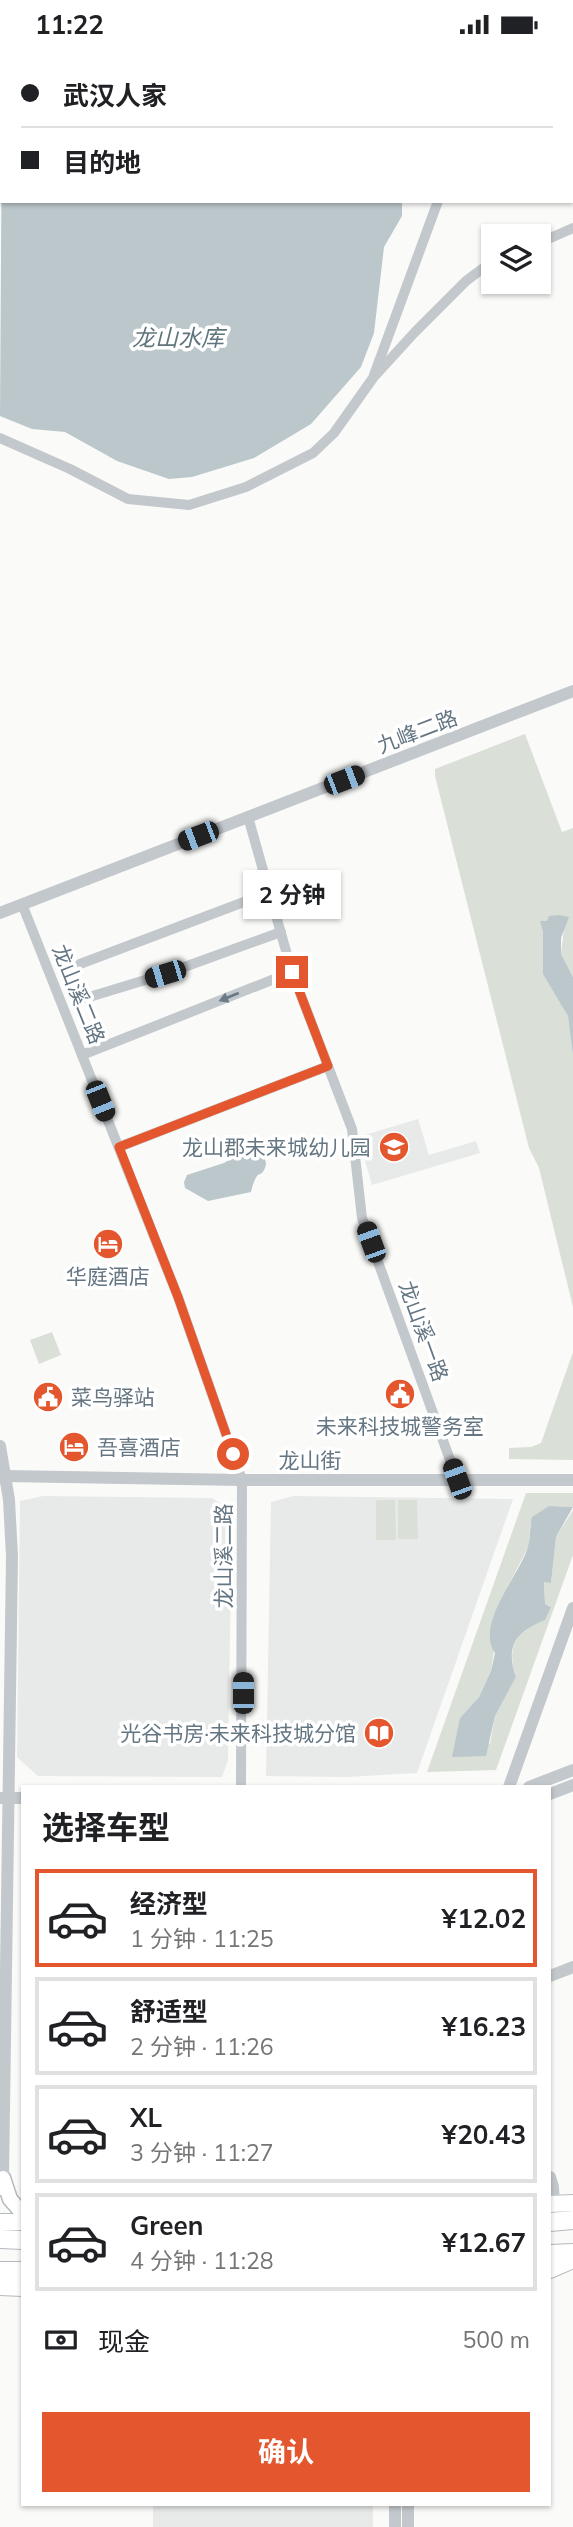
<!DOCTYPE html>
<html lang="zh">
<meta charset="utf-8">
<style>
:root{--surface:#fff;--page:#f6f6f6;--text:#202124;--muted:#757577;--line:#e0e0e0;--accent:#e4572e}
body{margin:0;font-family:Mulish,"Noto Sans SC",sans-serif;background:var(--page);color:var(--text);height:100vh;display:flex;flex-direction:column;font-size:26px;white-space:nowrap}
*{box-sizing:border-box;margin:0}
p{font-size:23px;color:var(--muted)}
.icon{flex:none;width:38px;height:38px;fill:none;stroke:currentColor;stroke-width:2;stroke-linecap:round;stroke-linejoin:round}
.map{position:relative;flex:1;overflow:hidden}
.drawer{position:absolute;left:21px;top:1736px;width:530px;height:721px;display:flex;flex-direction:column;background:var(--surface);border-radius:0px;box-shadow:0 2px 5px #0004}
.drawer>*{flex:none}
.guide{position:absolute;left:0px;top:0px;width:574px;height:154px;box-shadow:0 2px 5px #0004;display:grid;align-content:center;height:154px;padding:0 21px;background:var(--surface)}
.tools{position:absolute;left:481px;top:175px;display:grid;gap:14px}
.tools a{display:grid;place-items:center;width:70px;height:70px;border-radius:0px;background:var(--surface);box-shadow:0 2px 5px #0004;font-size:35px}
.end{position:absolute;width:32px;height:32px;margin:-16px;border:9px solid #e4572e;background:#fff;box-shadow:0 0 0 4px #fff}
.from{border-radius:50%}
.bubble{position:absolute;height:49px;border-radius:0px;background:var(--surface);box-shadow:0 2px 5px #0004;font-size:23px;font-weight:700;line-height:49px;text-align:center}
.car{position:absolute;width:21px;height:42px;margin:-21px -10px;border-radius:9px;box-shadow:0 0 5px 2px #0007;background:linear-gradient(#222 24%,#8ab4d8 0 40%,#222 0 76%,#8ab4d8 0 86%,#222 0)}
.guide b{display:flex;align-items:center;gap:24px;height:66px;font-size:26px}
.guide b+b{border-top:2px solid var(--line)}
.guide i{width:18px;height:18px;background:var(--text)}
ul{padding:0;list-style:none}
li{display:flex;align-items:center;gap:21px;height:98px;margin:0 14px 10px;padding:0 7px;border:4px solid var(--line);border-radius:0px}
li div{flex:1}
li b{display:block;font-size:26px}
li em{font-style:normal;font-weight:700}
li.active{border-color:var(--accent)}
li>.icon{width:63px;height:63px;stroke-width:1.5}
h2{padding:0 21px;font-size:32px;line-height:84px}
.pay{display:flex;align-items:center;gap:18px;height:77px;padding:0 21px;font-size:26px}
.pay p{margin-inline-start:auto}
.action{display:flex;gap:14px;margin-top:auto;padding:14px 21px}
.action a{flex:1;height:80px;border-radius:0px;background:var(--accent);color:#fff;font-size:28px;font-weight:700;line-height:80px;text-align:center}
.status{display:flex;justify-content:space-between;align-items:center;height:49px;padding:0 35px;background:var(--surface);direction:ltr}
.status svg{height:19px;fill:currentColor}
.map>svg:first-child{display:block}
.built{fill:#e8e9e9}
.green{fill:#dadfd7}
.water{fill:#bbc7cb}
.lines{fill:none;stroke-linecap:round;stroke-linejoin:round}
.secondary-casing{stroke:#b3babf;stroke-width:17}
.primary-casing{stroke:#b5babe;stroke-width:18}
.trunk-casing{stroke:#b4b9bd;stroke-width:20}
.minor{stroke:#c3c8cc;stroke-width:10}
.tertiary{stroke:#c3c8cc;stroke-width:12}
.secondary{stroke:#fff;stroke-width:14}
.primary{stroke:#fff;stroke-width:16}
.trunk{stroke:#fff;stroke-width:18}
.oneway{fill:#6a7a87}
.route{stroke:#e4572e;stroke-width:9}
.labels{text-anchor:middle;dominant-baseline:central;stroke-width:7;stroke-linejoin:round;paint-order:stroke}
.street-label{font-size:21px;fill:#657683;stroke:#fff}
.poi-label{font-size:21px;fill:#657683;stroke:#fff;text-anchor:end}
.water-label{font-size:23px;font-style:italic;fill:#60757c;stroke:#fff}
</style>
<div class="status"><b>11:22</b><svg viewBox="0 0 49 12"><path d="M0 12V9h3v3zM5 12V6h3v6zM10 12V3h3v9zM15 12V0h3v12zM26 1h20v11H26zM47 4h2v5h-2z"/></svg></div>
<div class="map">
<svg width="573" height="2478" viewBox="0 0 573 2478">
<rect width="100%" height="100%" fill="#fafaf8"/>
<g class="built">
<polygon points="418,1070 429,1106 476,1092 480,1104 372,1136 358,1088"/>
<polygon points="43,1447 212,1449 232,1462 228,1711 222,1728 38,1727 17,1708 20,1452"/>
<polygon points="293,1447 513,1450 417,1724 347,1728 266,1727 271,1453"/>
<rect x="153" y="2455" width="220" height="23"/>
</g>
<g class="green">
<polygon points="525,685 562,783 573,779 573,928 561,905 564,879 547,872 540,872 543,882 543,896 559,949 568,967 573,1007 573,1258 539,1119 529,1099 435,727 435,720"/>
<polygon points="52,1283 61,1306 39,1315 30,1291"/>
<polygon points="573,1303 573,1411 509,1410 509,1399 531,1398 541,1394"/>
<path d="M 526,1444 L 573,1444 L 573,1458 L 549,1457 L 530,1475 L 529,1497 L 502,1548 L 491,1622 L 479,1648 L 460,1669 L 490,1695 L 495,1667 L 516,1628 C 506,1597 516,1583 545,1571 L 550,1557 L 545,1555 L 544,1532 L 551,1534 L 556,1488 L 573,1461 L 573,1506 L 496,1721 L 427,1723 Z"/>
<polygon points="376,1451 395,1451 396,1491 376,1491"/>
<polygon points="398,1451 417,1451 418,1490 398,1490"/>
</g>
<g class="water">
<polygon points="2,55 2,152 402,152 402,167 384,198 374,284 361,318 311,375 254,409 192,428 169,430 117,412 65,383 32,380 0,367"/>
<polygon points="559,866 569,868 561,889 561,905 573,928 573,1007 568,967 543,925 543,883 540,872 547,872 549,867"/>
<path d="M 249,1099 C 261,1101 272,1112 262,1124 C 261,1125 258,1125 257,1127 C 254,1131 252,1139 251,1143 L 208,1152 L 185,1139 L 184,1133 L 187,1126 L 224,1114 Z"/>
<path d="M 549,1457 L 573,1458 L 556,1488 L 551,1534 L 544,1533 L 545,1555 L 551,1558 L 545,1571 C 516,1583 505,1597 516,1628 L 495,1667 L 486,1707 L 452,1708 L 460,1669 L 479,1648 L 491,1622 L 495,1604 C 475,1576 518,1527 527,1501 C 531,1491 529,1479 532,1468 Z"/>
</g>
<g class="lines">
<g class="secondary-casing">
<polyline id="secondary" points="0,2139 3,2129 10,2150 23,2165"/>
</g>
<g class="primary-casing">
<g id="primary">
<polyline points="550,2155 573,2154"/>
<polyline points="0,2173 23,2173"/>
<polyline points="550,2221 573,2211"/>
<polyline points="0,2238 23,2239"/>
</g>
</g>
<g class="trunk-casing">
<g id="trunk">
<polyline points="550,2173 573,2171"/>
<polyline points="0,2190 23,2191"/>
<polyline points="550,2205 573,2204"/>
<polyline points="0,2222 23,2222"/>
</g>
</g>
<g class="minor">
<polyline points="445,0 445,2"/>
<polyline points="59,2 62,0"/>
<polyline points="0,33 2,31"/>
<polyline points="539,194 573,179"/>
<polyline points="374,326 438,152"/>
<polyline points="0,389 70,420 128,450 189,456 246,438 313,404 334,384 373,329 415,283 466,232 494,211"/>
<polyline points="248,768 292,923 352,1080 362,1169 457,1430"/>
<polyline points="270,843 80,915 73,923 80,945 86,949 165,925 281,883"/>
<polyline points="22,855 178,1248 242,1431 241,1738"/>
<polyline points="82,1006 292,923"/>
<polyline points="119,1098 328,1017"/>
</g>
<g class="tertiary">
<polyline points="0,864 573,642"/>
<polyline points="0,1397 9,1451 12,1507 3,2129"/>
<polyline points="5,1427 242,1431 573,1431"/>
<polyline points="509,1738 573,1559"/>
<polyline points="529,1738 573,1721"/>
<polyline points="550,1745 573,1736"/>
<polyline points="0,1749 23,1749"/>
<polyline points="550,1927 573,1918"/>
<polyline points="550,2128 553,2138 554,2155"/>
<polyline points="395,2478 395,2455"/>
<polyline points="408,2478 408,2455"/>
</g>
<use href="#secondary" class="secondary"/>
<use href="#primary" class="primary"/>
<use href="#trunk" class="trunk"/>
</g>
<defs><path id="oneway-solid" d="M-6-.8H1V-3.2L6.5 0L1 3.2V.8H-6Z" transform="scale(1.75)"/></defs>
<use class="oneway" href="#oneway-solid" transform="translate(229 948) rotate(158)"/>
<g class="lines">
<polyline class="route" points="233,1405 178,1248 119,1098 328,1017 292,923"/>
</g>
<defs>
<g id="school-disc" transform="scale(1.575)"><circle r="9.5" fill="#e4572e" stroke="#fff"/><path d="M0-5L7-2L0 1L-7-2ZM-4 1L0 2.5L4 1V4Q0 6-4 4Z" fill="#fff"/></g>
<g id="hotel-disc" transform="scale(1.575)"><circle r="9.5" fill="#e4572e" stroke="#fff"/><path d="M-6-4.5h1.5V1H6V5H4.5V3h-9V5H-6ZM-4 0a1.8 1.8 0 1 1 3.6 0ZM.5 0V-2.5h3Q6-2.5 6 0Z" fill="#fff"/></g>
<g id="civic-disc" transform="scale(1.575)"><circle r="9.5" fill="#e4572e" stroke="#fff"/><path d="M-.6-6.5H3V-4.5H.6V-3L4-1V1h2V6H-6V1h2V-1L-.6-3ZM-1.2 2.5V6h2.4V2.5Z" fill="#fff"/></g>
<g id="library-disc" transform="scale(1.575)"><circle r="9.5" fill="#e4572e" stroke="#fff"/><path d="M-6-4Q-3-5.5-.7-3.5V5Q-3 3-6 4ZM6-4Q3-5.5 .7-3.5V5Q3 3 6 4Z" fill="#fff"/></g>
</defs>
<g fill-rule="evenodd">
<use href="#school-disc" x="394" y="1098"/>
<use href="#hotel-disc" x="108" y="1195"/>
<use href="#civic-disc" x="400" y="1345"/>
<use href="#civic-disc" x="48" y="1348"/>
<use href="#hotel-disc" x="74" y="1398"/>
<use href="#library-disc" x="379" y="1684"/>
</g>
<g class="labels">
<g class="street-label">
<text transform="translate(417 682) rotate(-21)">九峰二路</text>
<text transform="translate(79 945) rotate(68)">龙山溪二路</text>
<text transform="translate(424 1282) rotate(70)">龙山溪一路</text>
<text x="310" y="1411">龙山街</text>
<text transform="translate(223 1507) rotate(-90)">龙山溪二路</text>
</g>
<g class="poi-label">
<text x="371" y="1098">龙山郡未来城幼儿园</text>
<text x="108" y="1227" text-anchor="middle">华庭酒店</text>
<text x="71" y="1348" text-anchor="start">菜鸟驿站</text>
<text x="400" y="1377" text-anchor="middle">未来科技城警务室</text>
<text x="97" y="1398" text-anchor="start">吾喜酒店</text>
<text x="356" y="1684">光谷书房·未来科技城分馆</text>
</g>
<g class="water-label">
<text x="178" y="288">龙山水库</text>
</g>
</g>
</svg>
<div class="tools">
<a><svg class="icon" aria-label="layers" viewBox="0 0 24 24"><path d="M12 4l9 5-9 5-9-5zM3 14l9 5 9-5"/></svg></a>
</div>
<i class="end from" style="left:233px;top:1405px"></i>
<i class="end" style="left:292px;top:923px"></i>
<div class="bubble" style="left:243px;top:821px;width:98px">2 分钟</div>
<i class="car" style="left:344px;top:731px;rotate:69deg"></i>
<i class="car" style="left:198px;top:787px;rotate:249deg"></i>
<i class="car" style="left:165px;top:925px;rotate:253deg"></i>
<i class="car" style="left:100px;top:1052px;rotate:158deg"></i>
<i class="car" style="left:371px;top:1193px;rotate:340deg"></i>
<i class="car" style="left:457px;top:1430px;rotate:340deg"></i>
<i class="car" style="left:243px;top:1644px;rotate:0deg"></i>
<div class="guide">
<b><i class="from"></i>武汉人家</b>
<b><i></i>目的地</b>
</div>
<section class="drawer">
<h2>选择车型</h2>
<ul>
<li class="active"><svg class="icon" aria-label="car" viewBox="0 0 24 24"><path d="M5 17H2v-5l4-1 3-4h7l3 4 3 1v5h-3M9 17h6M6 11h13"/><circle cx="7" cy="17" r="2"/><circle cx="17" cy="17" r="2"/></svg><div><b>经济型</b><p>1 分钟 · 11:25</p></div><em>¥12.02</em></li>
<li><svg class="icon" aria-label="car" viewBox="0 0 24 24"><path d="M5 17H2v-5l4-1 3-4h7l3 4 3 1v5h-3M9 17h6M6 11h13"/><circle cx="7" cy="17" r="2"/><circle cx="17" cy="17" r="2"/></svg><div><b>舒适型</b><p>2 分钟 · 11:26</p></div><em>¥16.23</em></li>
<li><svg class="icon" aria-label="car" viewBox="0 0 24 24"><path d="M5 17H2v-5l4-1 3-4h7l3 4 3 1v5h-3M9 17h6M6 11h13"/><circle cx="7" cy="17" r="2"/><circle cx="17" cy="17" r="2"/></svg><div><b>XL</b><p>3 分钟 · 11:27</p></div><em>¥20.43</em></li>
<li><svg class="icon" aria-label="car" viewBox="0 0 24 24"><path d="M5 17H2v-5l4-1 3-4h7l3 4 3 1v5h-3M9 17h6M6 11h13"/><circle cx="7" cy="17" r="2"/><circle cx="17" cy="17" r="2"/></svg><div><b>Green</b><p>4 分钟 · 11:28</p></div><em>¥12.67</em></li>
</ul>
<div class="pay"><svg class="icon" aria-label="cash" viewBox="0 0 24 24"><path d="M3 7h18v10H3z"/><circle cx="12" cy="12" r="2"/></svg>现金<p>500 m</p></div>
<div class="action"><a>确认</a></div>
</section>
</div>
